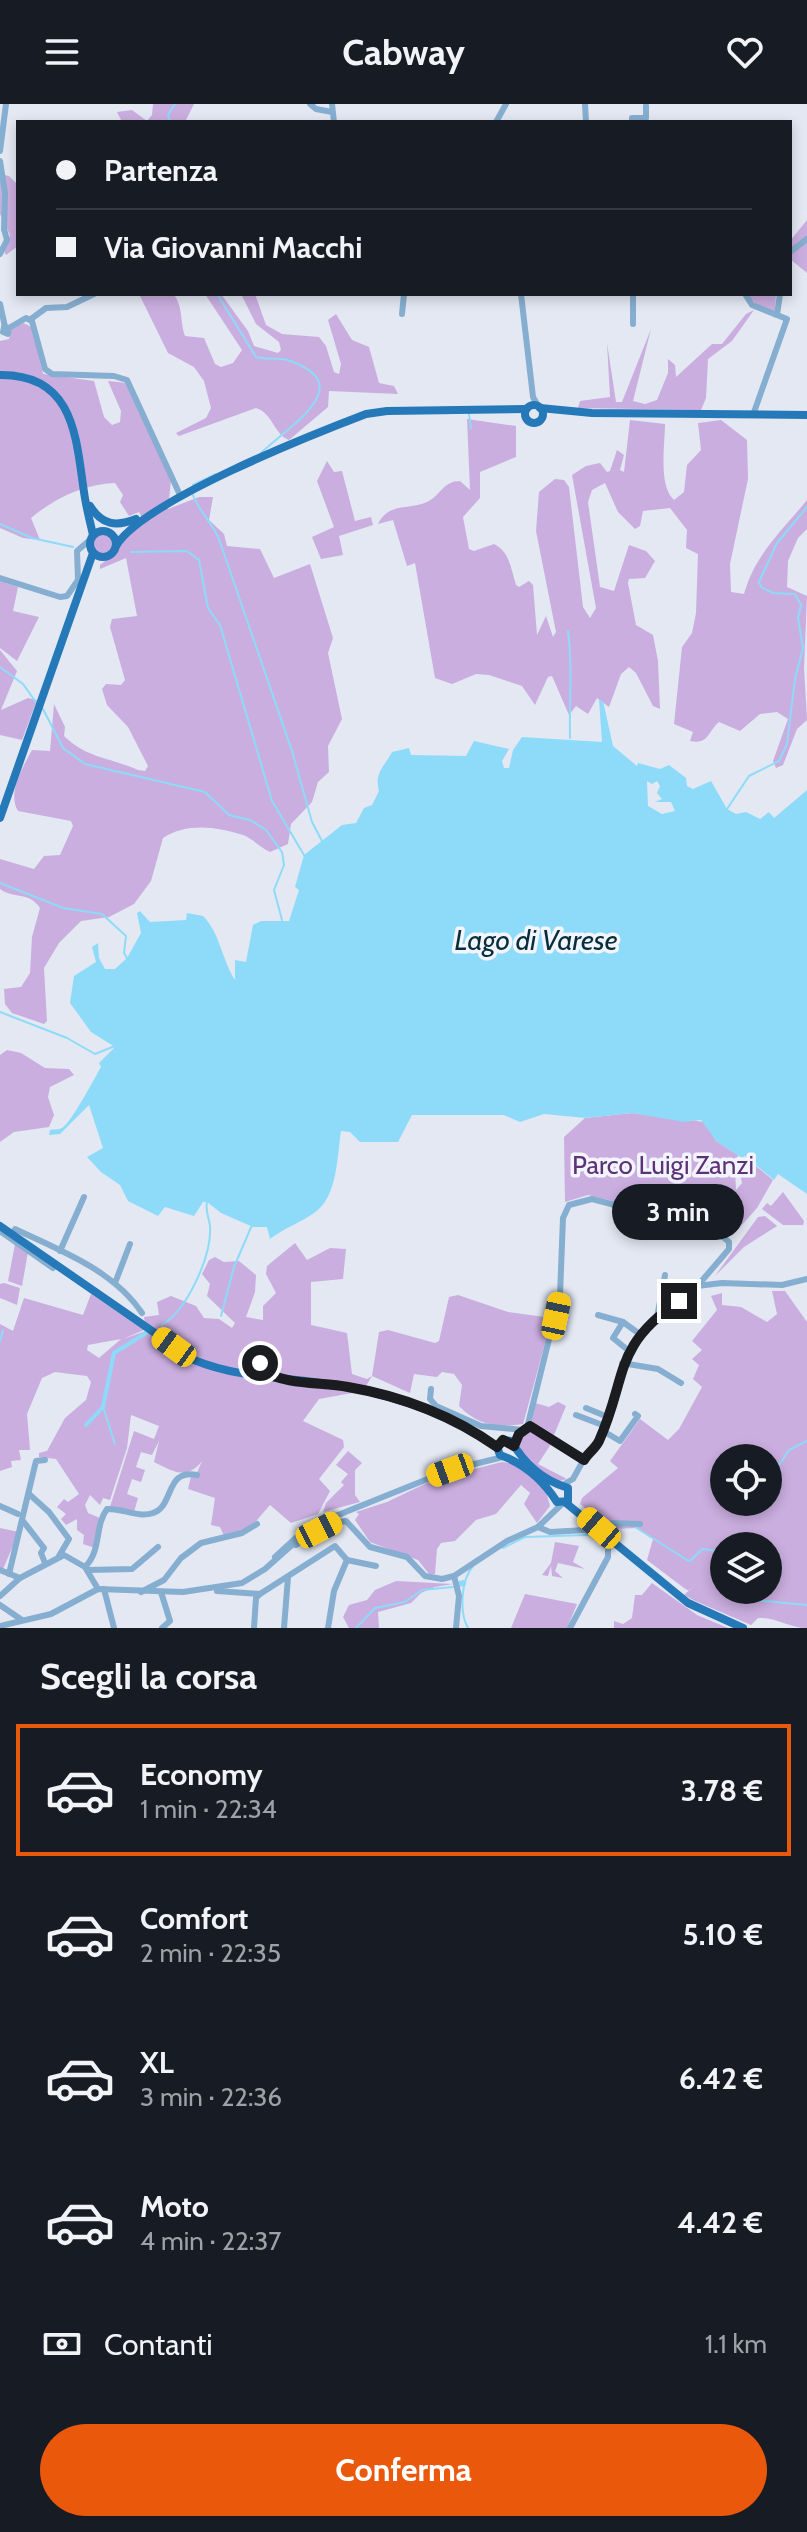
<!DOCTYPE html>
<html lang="it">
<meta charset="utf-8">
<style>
:root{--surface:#171b24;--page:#242831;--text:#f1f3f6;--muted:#9ea1a6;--line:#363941;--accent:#ea580c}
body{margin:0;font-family:Cabin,sans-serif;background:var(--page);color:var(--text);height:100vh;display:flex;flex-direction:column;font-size:30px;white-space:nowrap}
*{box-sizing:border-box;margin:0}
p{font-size:26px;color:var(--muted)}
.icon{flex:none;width:44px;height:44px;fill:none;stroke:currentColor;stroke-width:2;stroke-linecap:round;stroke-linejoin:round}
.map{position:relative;height:1524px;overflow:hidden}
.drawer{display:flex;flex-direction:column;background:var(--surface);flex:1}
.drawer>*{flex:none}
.hud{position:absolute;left:16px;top:16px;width:776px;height:176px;border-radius:0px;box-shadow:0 4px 12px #0003;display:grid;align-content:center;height:176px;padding:0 40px;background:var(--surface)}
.controls{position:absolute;left:710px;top:1340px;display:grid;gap:16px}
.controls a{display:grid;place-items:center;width:72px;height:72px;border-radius:50%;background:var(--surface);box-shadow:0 4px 12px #0003;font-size:40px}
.end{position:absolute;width:36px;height:36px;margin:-18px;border:10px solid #1a1c20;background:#fff;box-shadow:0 0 0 4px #fff}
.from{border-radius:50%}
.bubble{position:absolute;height:56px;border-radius:28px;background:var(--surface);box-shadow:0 4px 12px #0003;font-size:26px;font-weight:700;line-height:56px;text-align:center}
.car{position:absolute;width:24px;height:48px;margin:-24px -12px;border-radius:10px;box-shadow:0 0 6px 2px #0007;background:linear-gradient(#f5c518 24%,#345 0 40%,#f5c518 0 76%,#345 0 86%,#f5c518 0)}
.hud b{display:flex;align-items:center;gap:28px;height:76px;font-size:30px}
.hud b+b{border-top:2px solid var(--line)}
.hud i{width:20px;height:20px;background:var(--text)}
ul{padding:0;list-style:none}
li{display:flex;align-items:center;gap:24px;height:132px;margin:0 16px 12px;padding:0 24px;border:4px solid transparent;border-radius:0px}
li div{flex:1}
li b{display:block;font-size:30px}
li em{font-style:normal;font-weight:700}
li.current{border-color:var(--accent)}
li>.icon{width:72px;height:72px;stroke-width:1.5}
h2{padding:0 40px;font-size:36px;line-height:96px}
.pay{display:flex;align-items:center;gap:20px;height:88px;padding:0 40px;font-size:30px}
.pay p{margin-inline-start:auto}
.cta{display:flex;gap:16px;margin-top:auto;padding:16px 40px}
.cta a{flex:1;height:92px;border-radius:48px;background:var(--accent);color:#fff;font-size:32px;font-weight:700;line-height:92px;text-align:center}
header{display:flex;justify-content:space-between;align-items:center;height:104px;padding:0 40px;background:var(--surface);font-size:36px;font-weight:700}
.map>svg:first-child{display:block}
.green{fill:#caaedf;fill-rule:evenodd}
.water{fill:#8edbf9;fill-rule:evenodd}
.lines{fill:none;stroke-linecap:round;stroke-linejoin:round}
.stream{stroke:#8edbf9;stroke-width:2}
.canal{stroke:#8edbf9;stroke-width:4}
.river{stroke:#8edbf9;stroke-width:6}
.minor{stroke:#86aed0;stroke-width:6}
.major{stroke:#2579b8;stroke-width:8}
.route{stroke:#1a1c20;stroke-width:10}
.labels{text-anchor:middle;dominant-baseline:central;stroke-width:7;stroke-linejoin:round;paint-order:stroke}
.park-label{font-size:26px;fill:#5d3377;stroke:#f2f5fe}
.water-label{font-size:28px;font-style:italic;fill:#082e3b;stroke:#f2f5fe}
</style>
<header><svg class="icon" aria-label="menu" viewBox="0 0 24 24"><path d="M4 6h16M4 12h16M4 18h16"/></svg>Cabway<svg class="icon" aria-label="heart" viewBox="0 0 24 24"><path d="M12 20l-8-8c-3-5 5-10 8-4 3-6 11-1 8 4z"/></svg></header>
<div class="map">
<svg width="807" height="1524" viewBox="0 0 807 1524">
<rect width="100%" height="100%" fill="#e3e8f3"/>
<g class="green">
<polygon points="153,0 194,0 185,18 122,18 117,8 132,6 147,17 152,11"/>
<polygon points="0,70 9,72 18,81 18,142 6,151 4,147 10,131 0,110"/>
<polygon points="807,116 807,169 790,155 790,137"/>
<path d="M 139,190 L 174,191 C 183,202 180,218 185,232 L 204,234 L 215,260 L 221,263 L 233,259 L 242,246 L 205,190 L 221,190 L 248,227 L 254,242 L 278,249 L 281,246 L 279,238 L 256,220 L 241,190 L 255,190 L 266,221 L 282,230 L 319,233 L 326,242 L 334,268 L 339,270 L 341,260 L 328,216 L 336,210 L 352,236 L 369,243 L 379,279 L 394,282 L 398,290 L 329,287 L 328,303 L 289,336 C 274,331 273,309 256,304 L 179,332 L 176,329 L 206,314 L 211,304 L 204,277 L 194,263 L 168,249 Z"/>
<polygon points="746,190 776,190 775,207 756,200"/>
<polygon points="754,206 732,237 708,255 706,294 701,306 578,304 580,297 610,293 607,239 616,298 622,298 651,225 633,297 645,300 657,296 668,269 668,255 675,261 676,273 712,240 722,240 746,210"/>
<path d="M 23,219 L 32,223 L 43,270 L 94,277 L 104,313 L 112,321 L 120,318 L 121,307 L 108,277 L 127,279 L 171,376 L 168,405 L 199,393 L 213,393 L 209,416 L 224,430 L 227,442 L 260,445 L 274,474 L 310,460 L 333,534 L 328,549 L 342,615 L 328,642 L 329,668 L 318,678 L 312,698 L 291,720 L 288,740 L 270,748 C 261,744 253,735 243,731 C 217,723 187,718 163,734 L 151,777 L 134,800 L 109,813 L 81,817 L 59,839 L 44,864 L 47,917 L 44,920 L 12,909 L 5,900 L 4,885 L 21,883 L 30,869 L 32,833 L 40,804 C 29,787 13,795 0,785 L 0,755 L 34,765 L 44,752 L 60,751 L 73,722 L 71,717 L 18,707 C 7,689 23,663 32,646 L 50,647 L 54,600 L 65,623 L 64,632 C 88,655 109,653 138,666 L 145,667 L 148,662 L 128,623 L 107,601 L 102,585 L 106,580 L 121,581 L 125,576 L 110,523 L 112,515 L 137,512 L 126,454 L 100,465 L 100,461 C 117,449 128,431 143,416 L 139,408 L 129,412 L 120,398 L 123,391 L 115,379 C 84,380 55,394 31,414 L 40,436 L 23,434 L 0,424 L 0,237 L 9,235 L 12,225 Z"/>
<path d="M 467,315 L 516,322 L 516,353 L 480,368 L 480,394 L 463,413 L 469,445 L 474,447 L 494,440 C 510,448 511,465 516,481 L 519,483 L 529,477 L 533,481 L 537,531 L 546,512 L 553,533 L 556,528 L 536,427 L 539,388 L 555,375 L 564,376 L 569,383 L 583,503 L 590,514 L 596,504 L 572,371 L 586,362 L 600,359 L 607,368 L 610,367 L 617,346 L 624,351 L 620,366 L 624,368 L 630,316 L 665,320 C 665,340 658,382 674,396 L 684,388 L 687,361 L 701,346 L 698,319 L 721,316 L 747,336 L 748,375 L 730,460 L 731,488 L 744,490 C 755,450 782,427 807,396 L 807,425 L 798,434 L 788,457 L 787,483 L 807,492 L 804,564 L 807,616 L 797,625 L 783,661 L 776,664 L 773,657 L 788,615 L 777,608 L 760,610 L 740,627 L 719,618 C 708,627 709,641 690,637 L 693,628 L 674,620 L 682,543 L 692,529 L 696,509 L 698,450 L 686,444 L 687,426 L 670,404 L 643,407 L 640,422 L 635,425 L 618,408 L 605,379 L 592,386 L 588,398 L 600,483 L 614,487 L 629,441 L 646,447 L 655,457 L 645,474 L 629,475 L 628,479 L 636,521 L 653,531 L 658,557 L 660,605 L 653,602 L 636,569 L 629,563 L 621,570 L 609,603 L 597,594 L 588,610 L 576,602 L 569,611 L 552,572 L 548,573 L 535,601 L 522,582 L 489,571 L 476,570 L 452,580 L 435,574 L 415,459 L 407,462 L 393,416 L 378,420 C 389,397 411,407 429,397 C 441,390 444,377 460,377 L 470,386 Z"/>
<polygon points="327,357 334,368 342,367 355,417 371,413 373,421 339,432 343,451 321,455 312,433 334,423 317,377"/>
<circle cx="103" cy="440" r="10"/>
<polygon points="0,477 18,483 13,507 39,513 17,557 0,544"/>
<polygon points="0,546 17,567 1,606 28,594 37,596 22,636 0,631"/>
<polygon points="7,946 21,949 45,964 69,965 74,971 50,983 48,993 54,1011 49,1023 14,1028 0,1038 0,951"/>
<polygon points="632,1009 705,1018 716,1037 738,1051 735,1064 736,1086 742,1079 739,1065 745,1053 773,1076 757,1104 733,1131 717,1123 588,1091 565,1098 564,1033 585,1014"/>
<polygon points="783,1088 804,1117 803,1121 783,1121 762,1105 767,1099 771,1102"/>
<polygon points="765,1112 777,1122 744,1143 715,1172 758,1113"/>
<path d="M 295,1139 L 307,1156 L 330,1144 L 346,1145 L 343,1175 L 311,1178 L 311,1221 L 347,1229 L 352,1270 L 367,1275 L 372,1272 L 379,1228 L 388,1226 L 435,1239 L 439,1237 L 449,1193 L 458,1191 L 508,1208 L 552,1214 L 523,1320 C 497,1324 477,1321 459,1302 L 462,1281 L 454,1270 L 442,1268 L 437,1273 L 414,1270 L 410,1289 L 372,1272 L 363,1287 L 319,1295 L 303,1317 L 343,1336 L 344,1343 L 319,1375 L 330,1387 L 318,1410 L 291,1419 L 270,1401 L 250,1424 L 224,1432 L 220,1423 L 211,1421 L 215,1394 L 188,1385 L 191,1372 L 195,1373 L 202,1357 C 187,1377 172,1367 154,1358 L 159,1337 L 152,1351 L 141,1348 L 136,1363 L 145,1366 L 141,1378 L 132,1375 L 127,1390 L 138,1394 L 134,1408 L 110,1403 L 134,1327 L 154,1335 L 159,1322 L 131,1311 L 127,1344 L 110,1396 L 103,1394 L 100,1401 L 90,1391 L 85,1401 L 88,1409 L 100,1414 L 95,1444 L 83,1440 L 84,1431 L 77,1426 L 77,1415 L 66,1421 L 61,1415 L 66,1410 L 57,1403 L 64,1395 L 68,1398 L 79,1390 L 56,1355 L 39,1353 L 39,1349 L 47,1347 L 65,1314 L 86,1296 L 91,1278 L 87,1272 L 55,1268 L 42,1274 L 27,1310 L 30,1346 L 19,1346 L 21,1356 L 11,1357 L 12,1363 L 0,1367 L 0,1220 L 13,1227 L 24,1194 L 83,1211 L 91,1190 L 144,1226 L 123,1235 L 146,1227 L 144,1213 L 159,1211 L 157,1198 L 171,1192 L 196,1202 L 204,1214 L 219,1215 L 232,1224 L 235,1219 L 207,1192 L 210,1180 L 202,1170 L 209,1156 L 215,1153 L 224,1158 L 239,1157 L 256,1171 L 255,1188 L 246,1213 L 263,1216 L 263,1202 L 276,1189 L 266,1170 L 267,1162 ZM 121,1235 L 99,1254 L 87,1246 L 88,1241 Z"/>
<polygon points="15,1140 28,1148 22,1182 8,1177"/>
<polygon points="4,1179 20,1184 17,1201 0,1194 0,1180"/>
<path d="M 772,1187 L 785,1187 L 807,1218 L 807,1524 C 789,1524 777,1513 758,1514 L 751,1521 L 693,1496 L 684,1491 L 694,1482 L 689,1487 L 684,1484 L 647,1456 L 653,1435 L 637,1424 L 609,1425 L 580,1400 L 582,1394 L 618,1364 L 610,1357 L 640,1315 L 668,1336 L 679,1325 L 702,1283 L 693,1275 L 699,1261 L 692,1255 L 702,1246 L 692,1237 L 717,1206 L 711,1192 L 722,1189 L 722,1201 L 741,1203 L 767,1218 L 777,1210 ZM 724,1354 L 768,1354 L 768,1398 L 724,1398 ZM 724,1442 L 768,1442 L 768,1486 L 724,1486 Z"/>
<polygon points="558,1298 566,1302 554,1331 532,1317 535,1299 549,1303"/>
<polygon points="530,1327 553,1337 538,1360 567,1375 556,1378 522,1351 518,1341 521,1333"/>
<polygon points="348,1347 362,1359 355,1366 355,1391 360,1398 323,1408 326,1399 344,1381 341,1378 348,1370 336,1361"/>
<polygon points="502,1358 516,1360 545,1384 550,1402 537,1419 524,1400 530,1389 521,1381 496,1410 476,1416 455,1437 441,1439 437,1445 435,1470 429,1470 418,1456 370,1438 355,1416 359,1410 356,1408 387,1398 435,1375"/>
<polygon points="0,1424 19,1428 3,1465 0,1464"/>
<polygon points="555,1438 579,1442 573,1458 585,1465 558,1459 555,1467 563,1474 552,1472 551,1462 548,1472 542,1471 551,1459"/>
<polygon points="396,1477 453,1480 435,1483 421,1489 411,1499 378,1508 379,1524 349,1524 343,1513 349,1501 367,1496 375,1486"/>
<polygon points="652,1479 697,1511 728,1524 614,1524 614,1517 623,1520 632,1514 635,1491 642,1491"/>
<polygon points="525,1490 577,1500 567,1524 511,1524"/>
</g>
<path class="water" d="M 599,596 L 603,597 L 613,642 L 637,662 L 638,659 L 660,665 L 669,661 L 686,674 L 687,682 L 693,685 L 711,677 L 727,705 L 736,710 L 746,708 L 760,715 L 769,708 L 774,714 L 807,686 L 807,1090 L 778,1070 L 774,1076 L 745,1052 L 742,1054 L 716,1037 L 701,1016 L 684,1018 L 632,1009 L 585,1014 L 544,1010 L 520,1018 L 504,1011 L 412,1011 L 398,1038 L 360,1038 L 350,1028 L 341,1027 C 337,1052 338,1093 314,1109 C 300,1119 284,1124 270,1135 L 267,1123 L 253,1123 L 221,1109 L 207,1098 L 203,1098 L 194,1112 L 165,1103 L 158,1112 L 128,1097 L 120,1081 L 101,1068 L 87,1053 L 103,1044 L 89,1001 L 60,1030 L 49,1031 L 50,1026 C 54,1025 58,1026 62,1024 C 71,1019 94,975 101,963 L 99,959 L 115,943 L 91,928 L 70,899 L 74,872 L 96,858 L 92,843 L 98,839 L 99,854 L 105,865 L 115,865 L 127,854 L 141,829 L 137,809 L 140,807 L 150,818 L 186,816 L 187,809 L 203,812 C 220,829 222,856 235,876 L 235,856 L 246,858 L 253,821 L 261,817 L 289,817 L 299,786 L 295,783 L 304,751 L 342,721 L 356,719 L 364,704 L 372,701 L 379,687 C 374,669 384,663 392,648 L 409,644 L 411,651 L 466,652 L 474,637 L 509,645 L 502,657 L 504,664 L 509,664 L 513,646 L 522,633 L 602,638 ZM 647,677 L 652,680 L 657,677 L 660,682 L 657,689 L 662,695 L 655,698 L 671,698 L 675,707 L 662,710 L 648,702 Z"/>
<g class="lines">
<g class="stream">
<polyline points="170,18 168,11 175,0"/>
<path d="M 217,190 L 256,253 C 266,256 277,253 287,256 C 361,280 290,321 261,349"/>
<polyline points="469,310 471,324"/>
<polyline points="193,381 216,370"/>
<path d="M 193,391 C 198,406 212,418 219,435 L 292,647 L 312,718 L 323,739"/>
<polyline points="0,420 32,434 73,443"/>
<polyline points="131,448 187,447 199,456 208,504 220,521 272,697 304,751"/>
<path d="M 568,527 C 573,562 569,598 570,634"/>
<polyline points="0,563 23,580 38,601"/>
<polyline points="43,605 63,644 85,660 205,688 229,711 250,716 266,726 282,748 284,761 274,786 282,816"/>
<polyline points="727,705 749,672 779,657 787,640 795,575 803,544 798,514 801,501 795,490 773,489 761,483 759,478 777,439 807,403"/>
<polyline points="0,779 63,804 102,810 126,832 124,849 127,854"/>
<polyline points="0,908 67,934 95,950 115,942"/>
<polyline points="221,1212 234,1163 252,1121"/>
<path d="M 162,1221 C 187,1206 212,1152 210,1122 C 209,1113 205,1107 207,1098"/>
<polyline points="0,1237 3,1226"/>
<polyline points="103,1303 115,1340"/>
<polyline points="768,1378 789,1346 807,1337"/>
<polyline points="750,1406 755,1398"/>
<polyline points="635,1423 687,1456 690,1457 702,1445 718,1447 724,1458"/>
<polyline points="503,1444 525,1433 587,1431"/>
<polyline points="731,1486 754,1496 807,1501"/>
<polyline points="356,1524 375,1504 405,1498 422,1486 453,1483"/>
<path d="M 468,1524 C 459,1508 461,1476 473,1462"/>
</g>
<polyline class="canal" points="86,1321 103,1303 114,1249 146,1229"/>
<polyline class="river" points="460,1480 463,1479"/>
<g class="minor">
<polyline points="310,0 316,5 332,8"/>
<polyline points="332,0 334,18"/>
<polyline points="585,0 586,18"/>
<polyline points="496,18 506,0"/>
<polyline points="632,18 632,14 646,14 646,2"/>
<polyline points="0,47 6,0"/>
<polyline points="0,57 5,89 4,125"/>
<polyline points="790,148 807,135"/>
<polyline points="0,150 7,136 4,125"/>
<polyline points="521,190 533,293 538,302"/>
<polyline points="633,190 633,220"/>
<polyline points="745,190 752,201 787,215 753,311"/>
<polyline points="0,200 5,223"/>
<polyline points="402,210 404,190"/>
<polyline points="777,211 780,190"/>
<polyline points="31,215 46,204 67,203 94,190"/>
<polyline points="9,224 4,223 3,228 8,230 9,224 26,214 32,217 45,265 52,270 114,272 127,276 180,391"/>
<polyline points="0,474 60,493 67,492 78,476 77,447 92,434"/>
<polyline points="0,1127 53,1164"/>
<path d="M 12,1131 L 15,1125 C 61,1147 113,1166 142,1209"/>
<polyline points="60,1147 84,1093"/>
<polyline points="115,1179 130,1140"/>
<polyline points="697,1182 722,1179 782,1181 807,1175"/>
<polyline points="598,1211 623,1218 641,1231"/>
<polyline points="657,1213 665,1171"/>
<polyline points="623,1218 613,1234 629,1247"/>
<polyline points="260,1259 263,1267 272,1272"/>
<polyline points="622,1259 658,1265 681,1279"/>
<polyline points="431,1285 430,1295 436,1302 481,1322 523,1326"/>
<polyline points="586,1304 608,1313"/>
<polyline points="576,1311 605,1322"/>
<polyline points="528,1320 560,1191 563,1114 569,1101 592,1095 717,1128 729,1138 729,1145 694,1186 654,1215 626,1251 601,1332 586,1352"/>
<polyline points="530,1322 582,1352"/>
<polyline points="603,1327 620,1337 638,1312 635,1310"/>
<polyline points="561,1382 573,1375 584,1355"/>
<polyline points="29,1390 49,1408 69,1435 59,1452"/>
<polyline points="0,1402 18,1410"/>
<polyline points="333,1413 450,1366 503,1353"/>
<polyline points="23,1417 44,1444 41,1449 45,1459"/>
<polyline points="538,1423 550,1428 586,1426 608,1443 608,1453 570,1524"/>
<polyline points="599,1424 613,1419 640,1420"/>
<polyline points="296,1441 334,1419 346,1417 370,1443 407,1453 425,1472 442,1475 454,1472 507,1437 538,1423 563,1399"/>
<polyline points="275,1453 311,1420"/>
<path d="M 85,1463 C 102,1446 94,1423 107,1405 C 122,1404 138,1414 153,1409 C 174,1403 165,1364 197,1371"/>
<polyline points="0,1466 20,1474 64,1451 85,1463 98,1485"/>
<polyline points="88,1466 132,1465 158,1443"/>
<polyline points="9,1470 36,1357 45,1356"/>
<polyline points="454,1472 459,1492 456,1524"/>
<polyline points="104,1485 114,1524"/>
<polyline points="217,1487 260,1490 335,1442 347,1456 376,1462"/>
<polyline points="141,1488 164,1476 181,1454 201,1439 242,1429 257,1420"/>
<polyline points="161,1488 170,1517 162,1524"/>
<polyline points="0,1492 20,1474"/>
<polyline points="0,1501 22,1516"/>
<polyline points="0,1522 51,1510 98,1485 183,1488 242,1479 265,1465 309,1426 334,1412"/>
<polyline points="254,1524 256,1494 260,1490"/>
<polyline points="284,1524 288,1473"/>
<polyline points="328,1524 334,1487 347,1456"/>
</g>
<g class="major">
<path d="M 0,271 C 75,270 76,335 84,388 C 86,403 90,417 93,431"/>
<circle cx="534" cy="310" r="9"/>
<polyline points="540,304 592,309 807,311"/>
<path d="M 90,402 C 102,421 116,423 136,415"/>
<circle cx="103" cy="440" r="13"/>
<path d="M 116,442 C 143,397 311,331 366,310 L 387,307 L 526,305"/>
<polyline points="0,714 93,449"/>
<path d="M 0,1122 L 194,1256 C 233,1272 273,1273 314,1278 C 379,1286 442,1305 497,1343"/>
<path d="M 503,1336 L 511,1337 C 525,1360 542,1376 568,1384 L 568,1397 L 557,1398 C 543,1376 525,1360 500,1351 L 497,1343 Z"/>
<polyline points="566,1399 688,1499 743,1524"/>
</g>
</g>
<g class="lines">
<path class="route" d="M 260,1259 L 263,1267 C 286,1281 321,1278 348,1283 C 401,1292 453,1312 497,1343 L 503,1336 L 514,1342 L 519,1330 L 530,1322 L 584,1356 C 588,1349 595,1345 599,1337 C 628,1272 612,1243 679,1197"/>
</g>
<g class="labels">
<g class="park-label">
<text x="663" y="1061">Parco Luigi Zanzi</text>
</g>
<g class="water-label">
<text x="536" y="836">Lago di Varese</text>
</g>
</g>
</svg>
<div class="controls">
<a><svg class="icon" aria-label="locate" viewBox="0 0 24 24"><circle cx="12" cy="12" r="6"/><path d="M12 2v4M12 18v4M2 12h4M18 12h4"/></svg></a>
<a><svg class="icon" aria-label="layers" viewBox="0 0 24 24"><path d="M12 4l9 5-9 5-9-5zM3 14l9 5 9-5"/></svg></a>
</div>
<i class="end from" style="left:260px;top:1259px"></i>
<i class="end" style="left:679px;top:1197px"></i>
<div class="bubble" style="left:612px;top:1080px;width:132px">3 min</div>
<i class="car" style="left:556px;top:1212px;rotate:12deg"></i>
<i class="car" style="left:174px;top:1243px;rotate:306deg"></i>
<i class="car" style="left:450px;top:1366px;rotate:250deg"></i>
<i class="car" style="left:599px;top:1424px;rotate:311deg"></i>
<i class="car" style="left:319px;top:1426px;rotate:63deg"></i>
<div class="hud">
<b><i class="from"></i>Partenza</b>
<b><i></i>Via Giovanni Macchi</b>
</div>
</div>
<section class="drawer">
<h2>Scegli la corsa</h2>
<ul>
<li class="current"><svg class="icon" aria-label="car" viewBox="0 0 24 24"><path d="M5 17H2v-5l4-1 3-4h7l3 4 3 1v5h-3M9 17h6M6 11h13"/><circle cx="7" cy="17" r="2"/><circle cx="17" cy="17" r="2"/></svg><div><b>Economy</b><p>1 min · 22:34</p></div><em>3.78 €</em></li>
<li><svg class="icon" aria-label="car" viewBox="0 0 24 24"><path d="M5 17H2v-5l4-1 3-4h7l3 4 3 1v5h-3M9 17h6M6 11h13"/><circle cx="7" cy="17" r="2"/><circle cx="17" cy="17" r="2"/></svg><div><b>Comfort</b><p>2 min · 22:35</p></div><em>5.10 €</em></li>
<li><svg class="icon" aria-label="car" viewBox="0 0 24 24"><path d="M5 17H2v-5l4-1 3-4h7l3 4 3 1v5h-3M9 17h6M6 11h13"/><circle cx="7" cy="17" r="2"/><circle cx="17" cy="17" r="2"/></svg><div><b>XL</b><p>3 min · 22:36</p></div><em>6.42 €</em></li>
<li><svg class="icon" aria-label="car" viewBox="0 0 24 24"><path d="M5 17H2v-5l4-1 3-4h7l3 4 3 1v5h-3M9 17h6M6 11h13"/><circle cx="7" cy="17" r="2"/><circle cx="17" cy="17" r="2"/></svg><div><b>Moto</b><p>4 min · 22:37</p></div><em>4.42 €</em></li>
</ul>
<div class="pay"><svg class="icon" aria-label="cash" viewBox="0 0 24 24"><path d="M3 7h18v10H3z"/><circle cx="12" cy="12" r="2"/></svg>Contanti<p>1.1 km</p></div>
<div class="cta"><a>Conferma</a></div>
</section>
